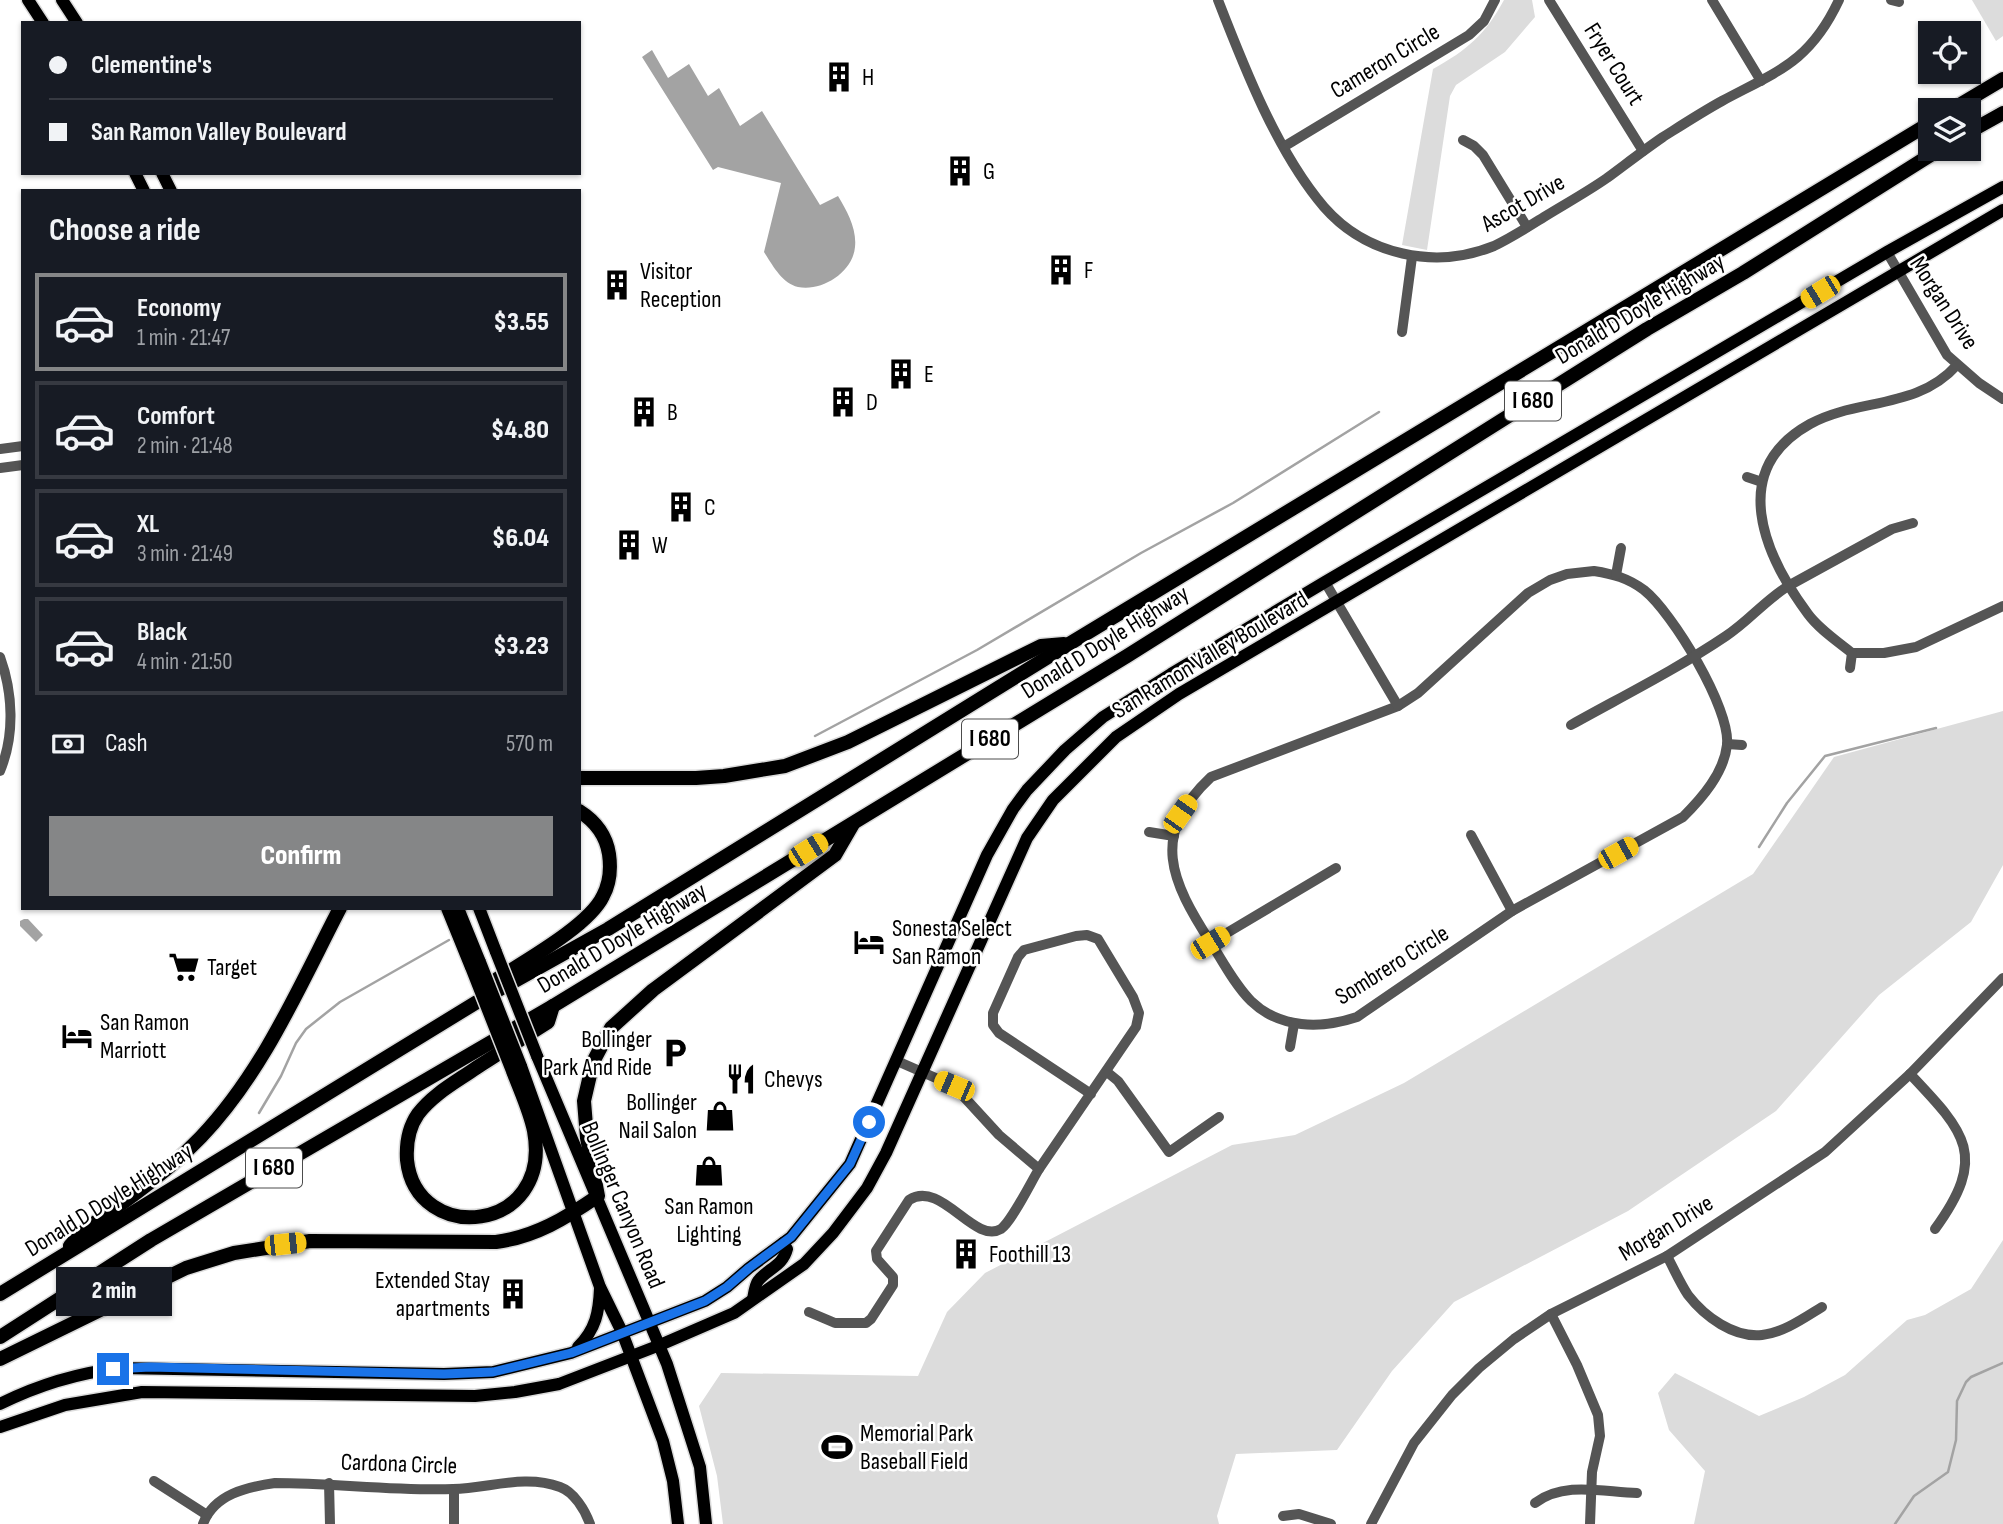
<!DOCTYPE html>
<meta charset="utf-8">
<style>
:root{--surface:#171b24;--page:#20242c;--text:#f1f3f6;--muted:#9ea1a6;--line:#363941;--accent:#858687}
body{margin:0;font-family:"Sofia Sans Condensed",sans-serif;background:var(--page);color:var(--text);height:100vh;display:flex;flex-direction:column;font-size:26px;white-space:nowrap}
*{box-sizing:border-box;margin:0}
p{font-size:23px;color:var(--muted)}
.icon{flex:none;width:38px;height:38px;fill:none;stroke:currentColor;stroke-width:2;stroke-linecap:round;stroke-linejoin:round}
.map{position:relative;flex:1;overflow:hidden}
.sheet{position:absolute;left:21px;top:189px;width:560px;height:721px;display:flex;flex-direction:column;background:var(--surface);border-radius:0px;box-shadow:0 2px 5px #0004}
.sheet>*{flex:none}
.guide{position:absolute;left:21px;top:21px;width:560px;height:154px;border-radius:0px;box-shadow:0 2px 5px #0004;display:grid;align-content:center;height:154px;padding:0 28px;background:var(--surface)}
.controls{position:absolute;left:1918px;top:21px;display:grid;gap:14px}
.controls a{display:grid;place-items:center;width:63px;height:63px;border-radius:0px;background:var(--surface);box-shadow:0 2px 5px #0004;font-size:35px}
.end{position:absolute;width:32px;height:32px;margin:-16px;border:9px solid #1a73e8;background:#fff;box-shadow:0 0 0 4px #fff}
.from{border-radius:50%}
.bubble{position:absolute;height:49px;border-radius:0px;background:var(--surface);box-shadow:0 2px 5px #0004;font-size:23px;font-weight:800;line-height:49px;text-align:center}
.car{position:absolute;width:21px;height:42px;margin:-21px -10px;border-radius:9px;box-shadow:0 0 5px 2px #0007;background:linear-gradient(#f5c518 24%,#345 0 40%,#f5c518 0 76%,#345 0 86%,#f5c518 0)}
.guide b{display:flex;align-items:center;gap:24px;height:66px;font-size:26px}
.guide b+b{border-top:2px solid var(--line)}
.guide i{width:18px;height:18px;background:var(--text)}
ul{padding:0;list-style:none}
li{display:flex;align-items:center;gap:21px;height:98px;margin:0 14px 10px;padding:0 14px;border:4px solid var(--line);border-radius:0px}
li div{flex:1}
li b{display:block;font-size:26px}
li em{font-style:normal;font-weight:800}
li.active{border-color:var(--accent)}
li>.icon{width:63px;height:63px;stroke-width:1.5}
h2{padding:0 28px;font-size:32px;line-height:84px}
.pay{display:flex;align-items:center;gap:18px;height:77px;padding:0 28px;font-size:26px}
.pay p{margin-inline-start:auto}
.primary-button{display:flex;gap:14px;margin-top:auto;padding:14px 28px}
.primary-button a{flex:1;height:80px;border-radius:0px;background:var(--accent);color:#fff;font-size:28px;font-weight:800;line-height:80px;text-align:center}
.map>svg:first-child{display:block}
.green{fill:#dcdcdc}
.water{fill:#a3a3a3}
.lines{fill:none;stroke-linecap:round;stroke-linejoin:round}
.stream{stroke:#a3a3a3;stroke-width:2.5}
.major-casing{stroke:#dbdbdb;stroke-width:15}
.highway-casing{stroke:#dbdbdb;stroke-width:17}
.minor{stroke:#555;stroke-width:10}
.major{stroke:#000;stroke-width:12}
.highway{stroke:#000;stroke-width:14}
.major-bridge-casing{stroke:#dbdbdb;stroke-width:15;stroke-linecap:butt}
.highway-bridge-casing{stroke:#dbdbdb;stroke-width:17;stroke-linecap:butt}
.major-bridge{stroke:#000;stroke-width:12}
.highway-bridge{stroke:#000;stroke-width:14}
.route{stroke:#1a73e8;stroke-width:9}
.labels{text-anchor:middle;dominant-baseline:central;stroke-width:5;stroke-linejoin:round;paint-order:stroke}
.shield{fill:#fff;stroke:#4c4c4c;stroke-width:2}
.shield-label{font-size:23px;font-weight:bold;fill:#000}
.street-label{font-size:24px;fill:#000;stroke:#fff}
.poi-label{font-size:24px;fill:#000;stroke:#fff;text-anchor:start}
</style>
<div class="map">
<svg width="2003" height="1524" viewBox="0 0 2003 1524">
<rect width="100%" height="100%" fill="#fff"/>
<g class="green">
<path d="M 1504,0 L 1532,0 L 1535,17 L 1505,52 L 1456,85 L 1450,96 L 1427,250 L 1402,245 L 1433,69 C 1467,50 1485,35 1504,0 Z"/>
<polygon points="1972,0 2003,0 2003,36 1996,41"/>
<polygon points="2003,711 2003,865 1971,922 1879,995 1776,1111 1628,1211 1454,1302 1392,1371 1337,1450 1236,1454 1217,1516 1219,1524 723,1524 717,1476 699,1406 721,1373 918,1376 947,1312 985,1273 1232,1145 1295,1135 1404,1083 1753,874 1834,757"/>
<polygon points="2003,1240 2003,1524 1694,1524 1705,1471 1669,1430 1658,1393 1675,1373 1759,1416 1804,1397 1845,1375 1907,1320 1925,1315 1971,1289"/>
</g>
<g class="water">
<path d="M 652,50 L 668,78 L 689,64 L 708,96 L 719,88 L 740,126 L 762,111 L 820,205 L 838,196 C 847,211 857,229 855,247 C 853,272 822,292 798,287 C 782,283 773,266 764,252 L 781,183 L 718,167 L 713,170 L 642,57 Z"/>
<polygon points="24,919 28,919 43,935 36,942 20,926 20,921"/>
</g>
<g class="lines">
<g class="stream">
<polyline points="815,736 977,650 1141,553 1233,503 1379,412"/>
<polyline points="1759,847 1787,803 1825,756 1936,728"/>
<polyline points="259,1113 281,1076 296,1043 306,1029 340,1002 449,940"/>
<polyline points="1895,1524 1914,1496 1948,1472 1956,1440 1957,1401 1966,1382 1971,1377 2003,1363"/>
</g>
<g class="major-casing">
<g id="major">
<polyline points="28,0 43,23"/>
<polyline points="62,0 77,23"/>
<polyline points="135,173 144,191"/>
<polyline points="162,173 171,191"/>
<polyline points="458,908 480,962"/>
<polyline points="479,908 496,952"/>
<polyline points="537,1056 667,1364 700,1467 706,1524"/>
<polyline points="521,1066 600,1287 622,1332 663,1441 673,1481 678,1524"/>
<path d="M 753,1299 C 754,1294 755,1285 758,1281 C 767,1269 783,1266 787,1249 L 783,1243"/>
<path d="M 578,1347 C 596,1329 599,1312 600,1288"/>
<path d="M 0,1404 C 38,1385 78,1373 120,1368 L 444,1374 L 493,1372 L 571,1353 L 705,1301 L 727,1287 L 749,1268 L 791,1237 L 850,1164 L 987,855 L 1013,809 L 1027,790 L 1065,750 L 1103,717 L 1171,674 L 1325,582 L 1887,252 L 2003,187"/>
<polyline points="0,1427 65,1405 142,1392 475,1396 515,1392 559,1384 660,1345 734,1313 804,1264 833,1233 867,1188 886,1153 1027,838 1053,800 1116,737 1179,694 2003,210"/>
</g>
</g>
<g class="highway-casing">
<g id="highway">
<polyline points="1951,110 2003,79"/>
<polyline points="1969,132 2003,113"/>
<polyline points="579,778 696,778 724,776 785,766 848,742 1041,646 1064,644"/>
<polyline points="448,908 472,967"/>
<path d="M 494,981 C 523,962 589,926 603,896 C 610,883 611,868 609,854 C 606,835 595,821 579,811"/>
<path d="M 513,1071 C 520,1090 530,1111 534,1131 C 553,1234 416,1246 407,1160 C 406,1144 409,1127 418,1114 C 433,1094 456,1082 476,1068 C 500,1053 524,1037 548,1022 L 553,1006"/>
<path d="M 70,1246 C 87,1225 110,1213 132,1196 C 157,1178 180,1159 201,1137 C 263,1072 299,987 340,908"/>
<polyline points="0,1294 477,1002 608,929 1069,644 1930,123"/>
<polyline points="0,1337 151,1240 553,1006 1127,656 1647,329 1743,273 1940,149"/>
<path d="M 0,1359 L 186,1268 L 234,1253 L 310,1241 L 496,1242 C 535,1237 566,1218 598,1196 L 587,1138 L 584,1101 L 593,1062 L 611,1028 L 653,990 L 835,855 L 853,824"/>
</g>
</g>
<g class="minor">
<path d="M 1218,0 C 1244,67 1277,152 1324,207 C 1366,255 1435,270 1494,246 C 1511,238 1528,227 1544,217 C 1565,204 1587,192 1607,178 C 1626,164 1644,150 1663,137 C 1682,125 1702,112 1722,101 C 1778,71 1810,62 1839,0"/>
<polyline points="1549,0 1643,151"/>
<polyline points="1712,0 1761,81"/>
<polyline points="1891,0 1899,2"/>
<polyline points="1463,140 1474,146 1483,155 1527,227"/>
<polyline points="1285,146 1469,35 1484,21 1495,0"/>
<polyline points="1887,252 1947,355 1979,383 2003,399"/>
<polyline points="1402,332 1412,257"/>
<path d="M 1957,365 C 1917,410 1857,398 1810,424 C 1727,470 1764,555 1808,614 C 1819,629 1837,641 1852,653 L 1884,653 L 1916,647 L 2003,606"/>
<polyline points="0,449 23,446"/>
<polyline points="0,468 23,465"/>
<polyline points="1747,477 1762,482"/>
<path d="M 1594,571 C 1613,574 1628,578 1644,590 C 1672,612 1731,709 1727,745 C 1724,773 1702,798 1683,817 L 1512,911 L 1357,1017 C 1321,1029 1280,1029 1251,1001 C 1235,985 1223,962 1211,943 C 1171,881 1149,835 1211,777 L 1398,706 L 1418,693 L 1528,593 L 1550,580 L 1567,574 Z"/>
<polyline points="1616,575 1621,548"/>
<polyline points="1325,582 1398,706"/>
<path d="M 0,657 C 13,693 15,735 0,771"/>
<polyline points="1850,668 1852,653"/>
<path d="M 1571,725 C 1623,696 1677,669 1726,636 C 1749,621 1766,599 1790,585 L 1892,529 L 1913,523"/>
<polyline points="1727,744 1742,745"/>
<polyline points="1149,832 1174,836"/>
<polyline points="1471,835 1512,911"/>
<polyline points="1210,943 1336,868"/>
<polyline points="1290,1047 1294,1024"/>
<polyline points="1107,1072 1118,1081 1169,1152 1219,1117"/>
<path d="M 1910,1074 C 1966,1133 1988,1156 1935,1229"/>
<polyline points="1039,1169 1136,1027 1139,1013 1133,997 1098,939 1087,935 1076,936 1024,950 1018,957 993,1013 993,1025 999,1033 1091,1094"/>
<path d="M 1667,1256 C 1674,1269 1680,1283 1688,1295 C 1705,1317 1734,1338 1762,1335 C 1783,1333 1804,1318 1822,1307"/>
<path d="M 809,1312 L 835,1323 L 866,1323 L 871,1319 L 893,1285 L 893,1277 L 877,1259 L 876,1251 L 909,1200 C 941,1179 974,1245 1001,1229 C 1012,1221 1031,1182 1039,1169 L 999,1135 L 954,1086 L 897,1061"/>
<polyline points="1551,1314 1577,1365 1598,1415 1600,1436 1592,1472 1590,1524"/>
<polyline points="154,1481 207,1515"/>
<polyline points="329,1483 330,1524"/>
<path d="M 1535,1503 C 1564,1481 1603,1492 1637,1493"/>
<polyline points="1283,1516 1299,1514 1331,1524"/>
<path d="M 203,1524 C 214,1494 247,1487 275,1483 C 334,1483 394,1491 453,1489 C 490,1488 525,1474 560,1487 C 574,1492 585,1510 590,1524"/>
<polyline points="454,1524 454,1489"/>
<polyline points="1371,1524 1414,1443 1452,1395 1479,1368 1514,1339 1551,1314 1667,1256 1825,1152 1910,1074 2003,978"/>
</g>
<use href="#major" class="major"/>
<use href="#highway" class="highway"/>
<g class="major-bridge-casing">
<g id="major-bridge">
<polyline points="496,952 537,1056"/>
<polyline points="480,962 521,1066"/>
</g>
</g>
<g class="highway-bridge-casing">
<polyline id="highway-bridge" points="472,967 513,1071"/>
</g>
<use href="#major-bridge" class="major-bridge"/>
<use href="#highway-bridge" class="highway-bridge"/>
</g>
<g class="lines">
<polyline class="route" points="113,1369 150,1367 444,1374 493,1372 571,1353 705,1301 727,1287 749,1268 791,1237 850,1164 869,1122"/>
</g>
<defs>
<g id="building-bare" transform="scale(2.415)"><path d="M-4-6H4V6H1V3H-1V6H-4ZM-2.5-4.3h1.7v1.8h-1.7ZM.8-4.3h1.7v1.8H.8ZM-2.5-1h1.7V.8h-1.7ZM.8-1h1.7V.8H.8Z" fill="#000" stroke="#fff" stroke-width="2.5" paint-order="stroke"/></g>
<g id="hotel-bare" transform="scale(2.415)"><path d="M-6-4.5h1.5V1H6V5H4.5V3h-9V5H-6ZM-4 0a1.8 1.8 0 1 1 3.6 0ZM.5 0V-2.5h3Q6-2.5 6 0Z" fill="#000" stroke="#fff" stroke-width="2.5" paint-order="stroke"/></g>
<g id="supermarket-bare" transform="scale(2.415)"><path d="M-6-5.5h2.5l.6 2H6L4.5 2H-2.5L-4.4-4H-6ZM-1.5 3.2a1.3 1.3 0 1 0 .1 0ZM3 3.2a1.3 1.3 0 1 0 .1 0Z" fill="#000" stroke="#fff" stroke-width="2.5" paint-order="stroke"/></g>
<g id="parking-bare" transform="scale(2.415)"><path d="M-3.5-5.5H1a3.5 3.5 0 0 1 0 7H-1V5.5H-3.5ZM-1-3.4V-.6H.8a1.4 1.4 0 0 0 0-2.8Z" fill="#000" stroke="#fff" stroke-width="2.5" paint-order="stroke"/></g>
<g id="restaurant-bare" transform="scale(2.415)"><path d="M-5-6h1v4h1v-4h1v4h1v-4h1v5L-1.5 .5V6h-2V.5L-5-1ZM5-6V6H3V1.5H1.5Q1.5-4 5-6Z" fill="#000" stroke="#fff" stroke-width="2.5" paint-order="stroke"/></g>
<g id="shop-bare" transform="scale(2.415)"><path d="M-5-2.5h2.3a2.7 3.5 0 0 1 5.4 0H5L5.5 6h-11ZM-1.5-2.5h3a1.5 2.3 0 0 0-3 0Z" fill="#000" stroke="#fff" stroke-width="2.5" paint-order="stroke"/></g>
<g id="stadium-bare" transform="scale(2.415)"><path d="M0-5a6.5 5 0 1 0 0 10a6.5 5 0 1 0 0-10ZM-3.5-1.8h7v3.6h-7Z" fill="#000" stroke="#fff" stroke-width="2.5" paint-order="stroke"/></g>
</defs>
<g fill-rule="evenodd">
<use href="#building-bare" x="839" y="77"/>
<use href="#building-bare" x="960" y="171"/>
<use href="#building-bare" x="1061" y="270"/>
<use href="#building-bare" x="617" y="285"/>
<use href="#building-bare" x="901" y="374"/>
<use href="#building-bare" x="843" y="402"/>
<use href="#building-bare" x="644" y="412"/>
<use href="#building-bare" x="681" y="507"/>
<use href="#building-bare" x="629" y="545"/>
<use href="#hotel-bare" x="869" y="942"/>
<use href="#supermarket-bare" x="184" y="967"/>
<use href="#hotel-bare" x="77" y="1036"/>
<use href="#parking-bare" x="675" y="1053"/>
<use href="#restaurant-bare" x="741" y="1079"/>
<use href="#shop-bare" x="720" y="1116"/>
<use href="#shop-bare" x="709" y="1171"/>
<use href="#building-bare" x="966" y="1254"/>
<use href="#building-bare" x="513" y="1294"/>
<use href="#stadium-bare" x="837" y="1447"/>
</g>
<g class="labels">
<g class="shield">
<rect x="1505" y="381.5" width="56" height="39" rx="5"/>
<rect x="962" y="719.5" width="56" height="39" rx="5"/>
<rect x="246" y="1148.5" width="56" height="39" rx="5"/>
</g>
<g class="shield-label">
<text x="1533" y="401">I 680</text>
<text x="990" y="739">I 680</text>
<text x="274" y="1168">I 680</text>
</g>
<g class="street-label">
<text transform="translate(1385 61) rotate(-31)">Cameron Circle</text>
<text transform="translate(1614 64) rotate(58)">Fryer Court</text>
<text transform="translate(1523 203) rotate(-30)">Ascot Drive</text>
<text transform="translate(1944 303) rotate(57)">Morgan Drive</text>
<text transform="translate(1640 309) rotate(-31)">Donald D Doyle Highway</text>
<text transform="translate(1105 642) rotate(-32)">Donald D Doyle Highway</text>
<text transform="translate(1210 655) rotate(-31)">San Ramon Valley Boulevard</text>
<text transform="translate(622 938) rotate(-31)">Donald D Doyle Highway</text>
<text transform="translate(1392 965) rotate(-32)">Sombrero Circle</text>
<text transform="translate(109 1200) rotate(-32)">Donald D Doyle Highway</text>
<text transform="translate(623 1205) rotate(67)">Bollinger Canyon Road</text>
<text transform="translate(1666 1228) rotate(-31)">Morgan Drive</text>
<text transform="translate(399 1464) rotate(2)">Cardona Circle</text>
</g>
<g class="poi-label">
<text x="862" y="77">H</text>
<text x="983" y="171">G</text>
<text x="1084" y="270">F</text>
<text x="640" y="271">Visitor<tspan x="640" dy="28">Reception</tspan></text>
<text x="924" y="374">E</text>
<text x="866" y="402">D</text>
<text x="667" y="412">B</text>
<text x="704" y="507">C</text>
<text x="652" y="545">W</text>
<text x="892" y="928">Sonesta Select<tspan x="892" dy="28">San Ramon</tspan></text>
<text x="207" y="967">Target</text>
<text x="100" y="1022">San Ramon<tspan x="100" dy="28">Marriott</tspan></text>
<text x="652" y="1039" text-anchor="end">Bollinger<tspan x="652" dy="28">Park And Ride</tspan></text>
<text x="764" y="1079">Chevys</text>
<text x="697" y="1102" text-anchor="end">Bollinger<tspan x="697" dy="28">Nail Salon</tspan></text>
<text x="709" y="1206" text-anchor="middle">San Ramon<tspan x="709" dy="28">Lighting</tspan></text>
<text x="989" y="1254">Foothill 13</text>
<text x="490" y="1280" text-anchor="end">Extended Stay<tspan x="490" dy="28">apartments</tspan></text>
<text x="860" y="1433">Memorial Park<tspan x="860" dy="28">Baseball Field</tspan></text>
</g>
</g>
</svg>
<div class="controls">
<a><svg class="icon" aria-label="locate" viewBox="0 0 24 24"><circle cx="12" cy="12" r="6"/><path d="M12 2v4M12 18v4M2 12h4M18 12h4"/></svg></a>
<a><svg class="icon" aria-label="layers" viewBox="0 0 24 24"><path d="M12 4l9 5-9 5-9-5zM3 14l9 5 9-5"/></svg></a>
</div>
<i class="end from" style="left:869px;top:1122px"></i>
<i class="end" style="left:113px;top:1369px"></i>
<div class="bubble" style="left:56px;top:1267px;width:116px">2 min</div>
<i class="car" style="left:1820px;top:292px;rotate:239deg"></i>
<i class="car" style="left:1180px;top:814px;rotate:35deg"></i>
<i class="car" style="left:808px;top:850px;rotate:58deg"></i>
<i class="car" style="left:1618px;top:853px;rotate:61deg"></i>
<i class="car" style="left:1210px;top:943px;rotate:59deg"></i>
<i class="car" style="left:954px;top:1086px;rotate:293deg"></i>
<i class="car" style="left:285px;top:1244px;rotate:84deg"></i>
<div class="guide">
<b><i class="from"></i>Clementine's</b>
<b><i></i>San Ramon Valley Boulevard</b>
</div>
<section class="sheet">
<h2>Choose a ride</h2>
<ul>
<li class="active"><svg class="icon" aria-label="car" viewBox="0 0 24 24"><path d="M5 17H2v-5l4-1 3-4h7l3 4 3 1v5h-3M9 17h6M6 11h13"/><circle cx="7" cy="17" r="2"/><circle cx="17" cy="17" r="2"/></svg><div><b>Economy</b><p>1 min · 21:47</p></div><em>$3.55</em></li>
<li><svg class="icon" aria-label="car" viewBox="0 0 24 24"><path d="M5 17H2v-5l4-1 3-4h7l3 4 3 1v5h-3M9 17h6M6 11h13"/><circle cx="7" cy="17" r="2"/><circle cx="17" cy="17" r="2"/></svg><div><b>Comfort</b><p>2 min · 21:48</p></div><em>$4.80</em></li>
<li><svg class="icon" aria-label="car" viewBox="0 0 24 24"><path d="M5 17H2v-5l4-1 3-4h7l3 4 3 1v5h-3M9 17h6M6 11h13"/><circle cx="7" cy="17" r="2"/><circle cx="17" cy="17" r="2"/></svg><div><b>XL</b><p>3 min · 21:49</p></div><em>$6.04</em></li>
<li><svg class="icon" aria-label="car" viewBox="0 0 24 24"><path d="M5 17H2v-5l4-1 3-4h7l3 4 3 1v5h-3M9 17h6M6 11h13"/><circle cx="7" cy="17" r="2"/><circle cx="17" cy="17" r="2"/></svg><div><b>Black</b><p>4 min · 21:50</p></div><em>$3.23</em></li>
</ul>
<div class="pay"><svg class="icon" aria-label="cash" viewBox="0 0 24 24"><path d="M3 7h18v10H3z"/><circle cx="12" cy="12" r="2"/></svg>Cash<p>570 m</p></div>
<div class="primary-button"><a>Confirm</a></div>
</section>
</div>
